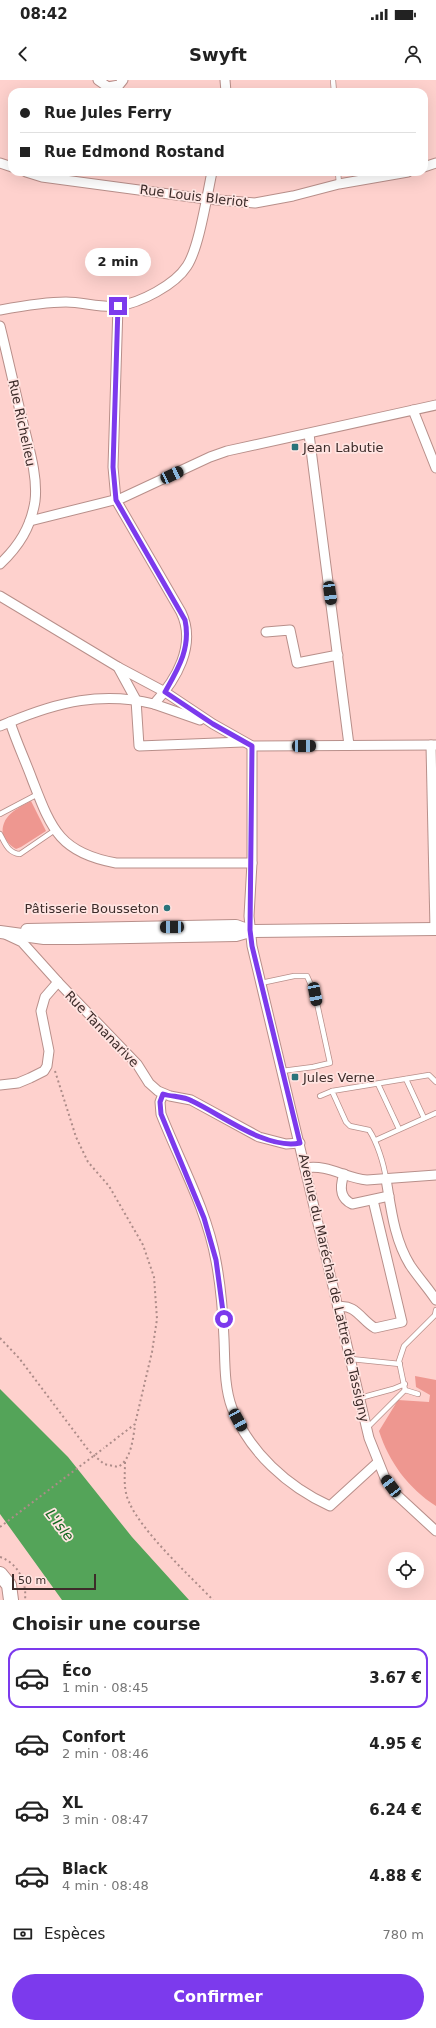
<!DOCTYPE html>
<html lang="fr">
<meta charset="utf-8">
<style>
:root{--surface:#fff;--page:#f6f6f6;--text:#222;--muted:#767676;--line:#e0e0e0;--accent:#7c3aed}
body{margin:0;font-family:"DejaVu Sans",sans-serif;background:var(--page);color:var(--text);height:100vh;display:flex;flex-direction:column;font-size:15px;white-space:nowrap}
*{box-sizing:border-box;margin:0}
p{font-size:13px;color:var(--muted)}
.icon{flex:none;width:22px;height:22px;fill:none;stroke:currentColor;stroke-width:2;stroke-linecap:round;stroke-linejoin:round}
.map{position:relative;height:1520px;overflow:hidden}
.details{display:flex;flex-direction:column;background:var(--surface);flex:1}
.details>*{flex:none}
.guide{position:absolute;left:8px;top:8px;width:420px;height:88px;border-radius:12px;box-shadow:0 4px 16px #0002;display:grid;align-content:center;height:88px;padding:0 12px;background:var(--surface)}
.fabs{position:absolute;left:388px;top:1472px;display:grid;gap:8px}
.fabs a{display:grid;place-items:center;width:36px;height:36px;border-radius:50%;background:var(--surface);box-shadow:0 4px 16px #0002;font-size:20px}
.scale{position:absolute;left:12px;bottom:10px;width:84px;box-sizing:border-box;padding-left:4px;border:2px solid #3d2c2a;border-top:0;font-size:11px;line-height:14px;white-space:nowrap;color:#3d2c2a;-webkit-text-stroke:3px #ffe4e1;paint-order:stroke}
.end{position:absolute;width:18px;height:18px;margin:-9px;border:5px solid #7c3aed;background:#fff;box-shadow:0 0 0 2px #fff}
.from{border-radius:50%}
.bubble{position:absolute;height:28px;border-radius:14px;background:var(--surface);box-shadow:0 4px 16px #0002;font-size:13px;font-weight:700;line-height:28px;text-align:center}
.car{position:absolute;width:12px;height:24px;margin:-12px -6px;border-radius:5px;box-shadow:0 0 3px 1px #0007;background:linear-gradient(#222 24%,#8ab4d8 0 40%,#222 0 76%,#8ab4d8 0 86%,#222 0)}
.guide b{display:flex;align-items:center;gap:14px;height:38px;font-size:15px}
.guide b+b{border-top:1px solid var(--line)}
.guide i{width:10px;height:10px;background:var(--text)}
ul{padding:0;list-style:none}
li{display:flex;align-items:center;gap:12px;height:60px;margin:0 8px 6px;padding:0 4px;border:2px solid transparent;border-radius:12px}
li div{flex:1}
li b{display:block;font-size:15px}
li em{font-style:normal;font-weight:700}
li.selected{border-color:var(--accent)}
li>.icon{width:36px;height:36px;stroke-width:1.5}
h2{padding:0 12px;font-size:18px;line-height:48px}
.pay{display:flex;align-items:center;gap:10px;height:44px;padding:0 12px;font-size:15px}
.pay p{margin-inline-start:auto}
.cta{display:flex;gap:8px;margin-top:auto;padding:8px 12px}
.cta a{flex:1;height:46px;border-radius:24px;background:var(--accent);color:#fff;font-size:16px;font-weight:700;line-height:46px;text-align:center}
.status{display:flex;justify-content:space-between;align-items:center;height:28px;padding:0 20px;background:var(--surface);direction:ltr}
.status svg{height:11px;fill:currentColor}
header{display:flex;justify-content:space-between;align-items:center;height:52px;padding:0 12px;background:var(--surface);font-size:18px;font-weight:700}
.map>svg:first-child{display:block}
.green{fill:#ee9790}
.water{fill:#54a459}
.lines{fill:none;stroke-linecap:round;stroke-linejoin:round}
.lane-casing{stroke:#b88f8a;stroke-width:6}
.street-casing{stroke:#b88f8a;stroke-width:11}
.secondary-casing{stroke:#b88f8a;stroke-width:14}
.primary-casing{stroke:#b88f8a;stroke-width:16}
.path{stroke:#ad8c89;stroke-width:2;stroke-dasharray:2 3;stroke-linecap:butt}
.lane{stroke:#fff;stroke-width:4.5}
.street{stroke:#fff;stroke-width:9}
.secondary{stroke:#fff;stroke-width:12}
.primary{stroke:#fff;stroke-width:14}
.path-bridge{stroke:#ad8c89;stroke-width:2;stroke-dasharray:2 3;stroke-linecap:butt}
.route{stroke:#7c3aed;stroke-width:5}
.poi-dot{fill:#29737a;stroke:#ffe4e1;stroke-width:1.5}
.labels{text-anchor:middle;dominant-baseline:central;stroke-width:3.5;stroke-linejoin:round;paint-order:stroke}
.street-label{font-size:13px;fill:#3d2c2a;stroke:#ffe4e1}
.poi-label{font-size:13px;fill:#3d2c2a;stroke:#ffe4e1;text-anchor:start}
.water-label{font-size:14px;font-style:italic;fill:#156921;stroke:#ffe4e1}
</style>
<div class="status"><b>08:42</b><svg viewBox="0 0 49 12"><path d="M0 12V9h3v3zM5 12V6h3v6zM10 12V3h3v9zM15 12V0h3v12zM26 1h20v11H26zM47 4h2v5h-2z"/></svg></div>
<header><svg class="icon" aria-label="back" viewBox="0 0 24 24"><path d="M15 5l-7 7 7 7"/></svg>Swyft<svg class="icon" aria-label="person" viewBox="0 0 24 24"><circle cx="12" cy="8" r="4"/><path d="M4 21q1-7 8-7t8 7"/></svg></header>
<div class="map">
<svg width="436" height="1520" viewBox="0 0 436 1520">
<rect width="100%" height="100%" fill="#fed1cd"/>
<g class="green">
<path d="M 31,721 L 46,751 L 21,767 L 16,769 C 9,765 7,761 3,755 C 0,736 18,728 31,721 Z"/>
<path d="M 415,1296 L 436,1300 L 436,1426 C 408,1408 389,1382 379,1351 L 398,1320 L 429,1322 L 430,1315 L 416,1307 Z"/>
</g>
<polygon class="water" points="0,1309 68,1377 132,1457 189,1520 62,1520 0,1434"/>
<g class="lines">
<g class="lane-casing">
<g id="lane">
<polyline points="333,0 334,12"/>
<polyline points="338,92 339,104"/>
<polyline points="0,734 38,714"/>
<path d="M 0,754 C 5,763 8,773 20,774 L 55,750"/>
<polyline points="261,903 294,896 307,896 315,914 330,983 313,987 282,991"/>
<polyline points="406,999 424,1038"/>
<polyline points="378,1004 399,1049"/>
<polyline points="320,1016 332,1011"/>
<polyline points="376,1060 436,1033"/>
<path d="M 386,1099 C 384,1084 377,1062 369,1050 L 350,1046 L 346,1042 L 332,1011 L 429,995 L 436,1002"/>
<polyline points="351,1279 400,1284"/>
<polyline points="405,1310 399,1281 404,1266 435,1235 436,1230"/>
<polyline points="405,1310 418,1314"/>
<polyline points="360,1318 393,1309 405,1304"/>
<polyline points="367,1348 405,1310"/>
</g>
</g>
<g class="street-casing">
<g id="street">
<polyline points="98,0 108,7 119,5 123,0"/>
<polyline points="225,0 226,12"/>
<polyline points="0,83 12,87"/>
<polyline points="424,87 436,83"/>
<polyline points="26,92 42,97 206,119 255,123 293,116 339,104 408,92"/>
<path d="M 0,230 C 22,226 44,222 66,222 C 83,222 101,228 118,226 C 140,223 175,205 187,186 C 199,168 207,115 212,92"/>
<path d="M 0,246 C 8,278 15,311 23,343 C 29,368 38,397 35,421 C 31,447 19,466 0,484"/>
<polyline points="413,330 436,388"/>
<polyline points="309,354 349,665"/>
<polyline points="30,441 122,418 210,377 227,371 436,325"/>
<polyline points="0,516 118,587 165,612 213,644 252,666 436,665"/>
<polyline points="266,552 290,550 297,583 338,575"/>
<polyline points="118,587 136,620 139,666 243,662"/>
<polyline points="154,624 200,640"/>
<path d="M 10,642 C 58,622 102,611 154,624 C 176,600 197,565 181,532 L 116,420 L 113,387 L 118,226"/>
<path d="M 0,646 L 10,642 C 16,661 25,680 32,699 C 51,748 59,773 116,783 L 252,783"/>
<polyline points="431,665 435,849"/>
<polyline points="252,666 252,783 249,836 252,866 369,1358 385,1398 397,1415 436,1451"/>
<polyline points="7,855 22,862 58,902 137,984 149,1003 158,1011 170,1016 191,1020 259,1057 286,1064 300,1063"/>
<polyline points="0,1005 18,1003 30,998 44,991 47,986 49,971 41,931 45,917 58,902"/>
<path d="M 163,1014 L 160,1022 L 161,1034 C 180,1082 207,1130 216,1181 C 221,1207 223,1233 224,1259 C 225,1281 224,1307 232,1328 C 249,1372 288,1407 330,1426 L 377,1383"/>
<path d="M 305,1088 C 328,1084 345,1098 367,1100 L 436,1095"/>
<path d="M 344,1094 C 340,1106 339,1118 352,1124 L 389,1116"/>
<path d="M 386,1099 C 391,1128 394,1159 410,1185 C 418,1197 428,1208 436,1220"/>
<path d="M 338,1227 C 355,1223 362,1241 375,1248 L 402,1242 L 373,1120"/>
</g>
</g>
<g class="secondary-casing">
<g id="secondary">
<polyline points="27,850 236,846 250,851"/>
<polyline points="0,852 44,858 77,858 236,855 250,851 436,849"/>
</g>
</g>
<g class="primary-casing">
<polyline id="primary" points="0,1494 9,1505 11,1520"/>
</g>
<g class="path">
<polyline points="55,991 76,1057 88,1082 109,1106 143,1165 154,1197 157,1239 152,1272 135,1344 104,1368"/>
<path d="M 0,1258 L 19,1278 L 89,1371 L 104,1384 L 118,1387 C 131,1380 133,1359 135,1345"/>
<path d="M 125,1382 C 125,1396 123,1409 129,1422 C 142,1452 189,1495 213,1520"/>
<path d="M 0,1477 C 18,1483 27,1502 25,1520"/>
</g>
<use href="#lane" class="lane"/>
<use href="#street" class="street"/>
<use href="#secondary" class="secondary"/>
<use href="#primary" class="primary"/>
<polyline class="path-bridge" points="0,1447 104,1368"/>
</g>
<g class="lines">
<path class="route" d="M 118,226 L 113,387 L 116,420 L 185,540 C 191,568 178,589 165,612 L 213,644 L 252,666 L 250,850 L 252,866 L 300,1063 C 266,1070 222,1035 192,1021 C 183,1016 172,1017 163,1014 L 160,1022 L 161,1034 L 204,1138 L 216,1180 L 224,1239"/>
</g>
<g class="poi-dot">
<rect x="291" y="363" width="8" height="8" rx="2"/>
<circle cx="167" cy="828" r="4"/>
<rect x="291" y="993" width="8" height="8" rx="2"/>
</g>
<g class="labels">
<g class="street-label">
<text transform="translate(194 116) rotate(7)">Rue Louis Bleriot</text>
<text transform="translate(22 343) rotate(78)">Rue Richelieu</text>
<text transform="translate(102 949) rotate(46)">Rue Tananarive</text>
<text transform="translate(334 1208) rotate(77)">Avenue du Maréchal de Lattre de Tassigny</text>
</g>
<g class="poi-label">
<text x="303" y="367">Jean Labutie</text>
<text x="159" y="828" text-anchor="end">Pâtisserie Bousseton</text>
<text x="303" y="997">Jules Verne</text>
</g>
<g class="water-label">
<text transform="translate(60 1445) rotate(52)">L'Isle</text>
</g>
</g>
</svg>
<div class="fabs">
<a><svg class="icon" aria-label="locate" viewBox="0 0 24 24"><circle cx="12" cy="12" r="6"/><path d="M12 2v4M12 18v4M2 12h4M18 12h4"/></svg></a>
</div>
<div class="scale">50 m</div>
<i class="end from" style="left:224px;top:1239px"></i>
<i class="end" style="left:118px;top:226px"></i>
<div class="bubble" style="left:85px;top:168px;width:66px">2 min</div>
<i class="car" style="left:172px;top:395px;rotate:65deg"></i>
<i class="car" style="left:330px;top:513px;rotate:172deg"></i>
<i class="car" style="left:304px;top:666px;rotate:89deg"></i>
<i class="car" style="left:172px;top:847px;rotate:269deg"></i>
<i class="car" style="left:315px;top:914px;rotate:169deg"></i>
<i class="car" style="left:238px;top:1340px;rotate:151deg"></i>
<i class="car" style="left:391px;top:1406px;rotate:323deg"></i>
<div class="guide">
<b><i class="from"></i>Rue Jules Ferry</b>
<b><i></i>Rue Edmond Rostand</b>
</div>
</div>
<section class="details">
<h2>Choisir une course</h2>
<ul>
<li class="selected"><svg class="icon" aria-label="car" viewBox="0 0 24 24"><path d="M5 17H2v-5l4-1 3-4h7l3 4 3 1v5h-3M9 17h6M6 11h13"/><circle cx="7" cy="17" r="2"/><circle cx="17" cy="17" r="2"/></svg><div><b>Éco</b><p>1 min · 08:45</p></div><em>3.67 €</em></li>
<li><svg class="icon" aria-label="car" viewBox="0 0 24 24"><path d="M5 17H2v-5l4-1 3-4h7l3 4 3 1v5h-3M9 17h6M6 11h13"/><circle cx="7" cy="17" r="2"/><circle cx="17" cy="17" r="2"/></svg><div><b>Confort</b><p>2 min · 08:46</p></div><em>4.95 €</em></li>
<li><svg class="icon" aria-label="car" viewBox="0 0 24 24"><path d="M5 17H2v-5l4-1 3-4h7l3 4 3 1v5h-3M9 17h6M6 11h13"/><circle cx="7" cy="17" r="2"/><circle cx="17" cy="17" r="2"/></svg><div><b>XL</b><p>3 min · 08:47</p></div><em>6.24 €</em></li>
<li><svg class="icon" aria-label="car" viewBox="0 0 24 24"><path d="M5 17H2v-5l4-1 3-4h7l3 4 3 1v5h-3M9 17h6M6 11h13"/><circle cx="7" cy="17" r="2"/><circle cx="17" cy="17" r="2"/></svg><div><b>Black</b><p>4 min · 08:48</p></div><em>4.88 €</em></li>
</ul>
<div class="pay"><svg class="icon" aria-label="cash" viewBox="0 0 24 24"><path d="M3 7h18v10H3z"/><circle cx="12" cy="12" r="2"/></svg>Espèces<p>780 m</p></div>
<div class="cta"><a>Confirmer</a></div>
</section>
